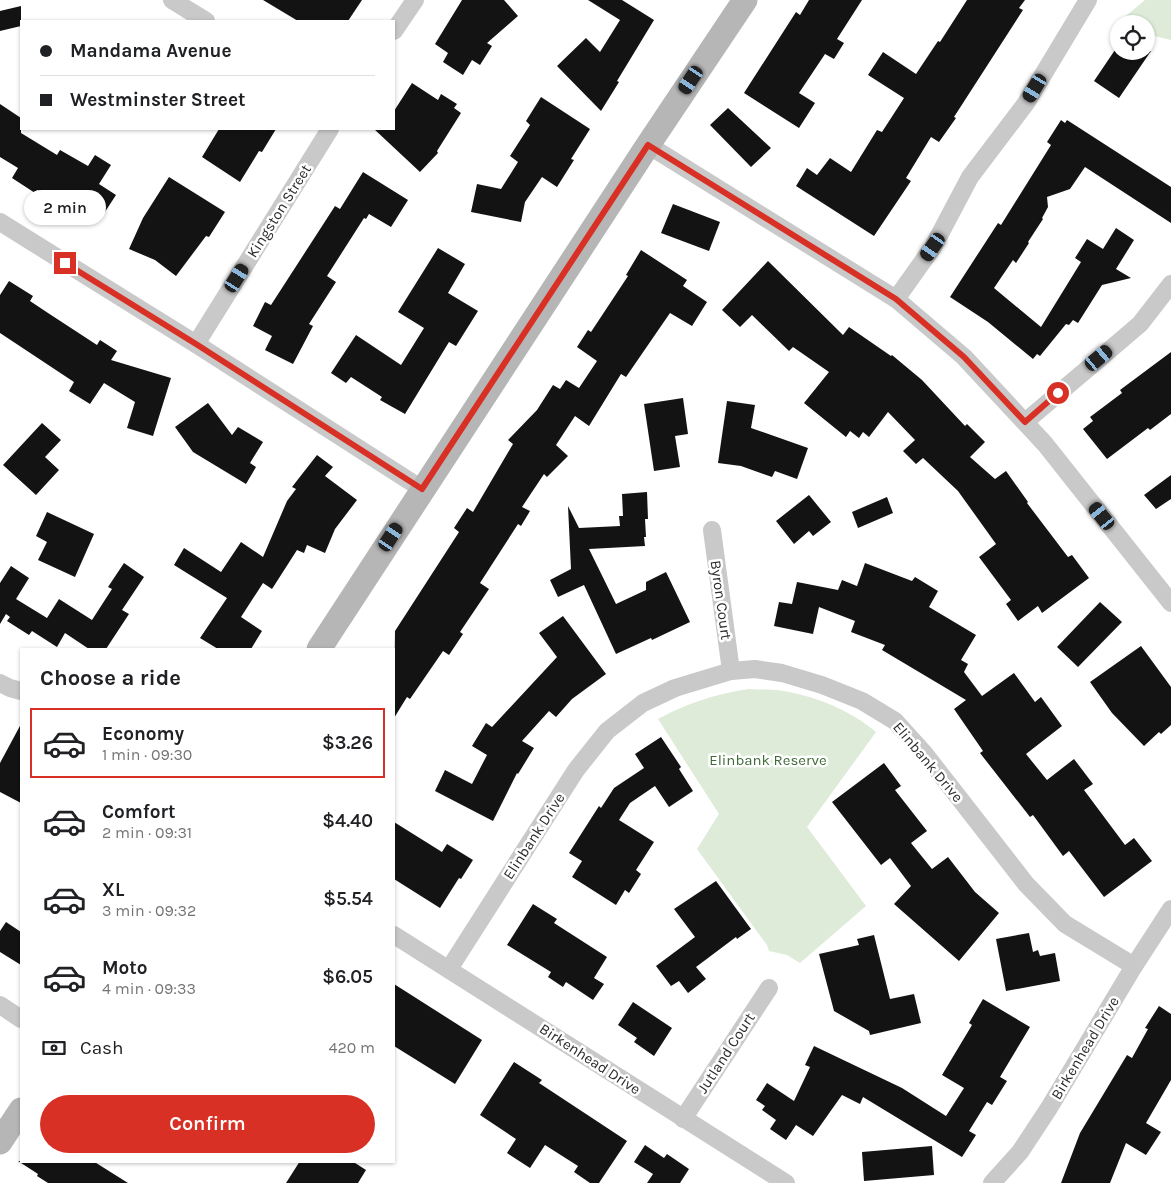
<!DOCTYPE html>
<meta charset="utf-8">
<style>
:root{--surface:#fff;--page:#f2f2f2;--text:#202124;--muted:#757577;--line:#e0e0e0;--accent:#d93025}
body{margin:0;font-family:Karla,sans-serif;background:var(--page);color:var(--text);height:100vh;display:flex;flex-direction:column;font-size:19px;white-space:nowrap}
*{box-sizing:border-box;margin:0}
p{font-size:16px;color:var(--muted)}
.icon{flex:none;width:28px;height:28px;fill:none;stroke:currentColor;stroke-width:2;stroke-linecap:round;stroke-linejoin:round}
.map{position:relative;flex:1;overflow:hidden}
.sheet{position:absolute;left:20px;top:648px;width:375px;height:515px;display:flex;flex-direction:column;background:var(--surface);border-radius:0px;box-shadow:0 1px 4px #0004}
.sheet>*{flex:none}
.top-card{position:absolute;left:20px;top:20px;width:375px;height:110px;border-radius:0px;box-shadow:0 1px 4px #0004;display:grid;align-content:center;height:110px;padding:0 20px;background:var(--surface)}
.controls{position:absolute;left:1110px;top:15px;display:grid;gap:10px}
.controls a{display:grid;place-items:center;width:45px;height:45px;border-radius:50%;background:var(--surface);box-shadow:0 1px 4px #0004;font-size:25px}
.end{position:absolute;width:22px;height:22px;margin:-11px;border:6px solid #d93025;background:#fff;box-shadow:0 0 0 2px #fff}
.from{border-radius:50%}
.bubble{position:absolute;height:35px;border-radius:18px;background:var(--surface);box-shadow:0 1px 4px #0004;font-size:16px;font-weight:600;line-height:35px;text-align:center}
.car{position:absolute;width:15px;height:30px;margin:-15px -8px;border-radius:6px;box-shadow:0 0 4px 1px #0007;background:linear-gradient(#222 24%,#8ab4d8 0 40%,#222 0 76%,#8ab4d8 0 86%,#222 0)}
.top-card b{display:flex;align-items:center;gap:18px;height:48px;font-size:19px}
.top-card b+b{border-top:1px solid var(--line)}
.top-card i{width:12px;height:12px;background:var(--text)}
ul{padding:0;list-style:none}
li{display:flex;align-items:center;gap:15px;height:70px;margin:0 10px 8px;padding:0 10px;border:2px solid transparent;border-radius:0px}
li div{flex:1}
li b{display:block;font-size:19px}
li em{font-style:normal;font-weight:600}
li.on{border-color:var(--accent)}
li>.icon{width:45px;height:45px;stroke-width:1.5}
h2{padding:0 20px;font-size:22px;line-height:60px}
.pay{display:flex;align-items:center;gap:12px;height:55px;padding:0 20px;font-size:19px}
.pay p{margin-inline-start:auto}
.action{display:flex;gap:10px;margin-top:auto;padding:10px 20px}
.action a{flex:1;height:58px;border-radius:30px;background:var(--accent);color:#fff;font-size:20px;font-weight:600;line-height:58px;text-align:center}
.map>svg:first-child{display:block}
.green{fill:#ddebd8}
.building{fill:#131313}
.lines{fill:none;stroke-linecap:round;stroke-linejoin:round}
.minor{stroke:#c9c9c9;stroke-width:18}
.secondary{stroke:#b6b6b6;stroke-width:25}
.route{stroke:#d93025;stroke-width:6}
.labels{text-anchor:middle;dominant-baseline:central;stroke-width:5;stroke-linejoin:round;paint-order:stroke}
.street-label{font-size:15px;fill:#2c2c2c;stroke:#fff}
.park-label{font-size:15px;fill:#406a38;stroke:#fff}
</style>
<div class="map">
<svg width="1171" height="1183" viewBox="0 0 1171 1183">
<rect width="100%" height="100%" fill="#fff"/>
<g class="green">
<polygon points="1145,0 1171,0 1171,40 1146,34 1146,24 1119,24 1119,27 1114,26"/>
<path d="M 749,689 C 761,690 773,689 784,691 C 817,697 850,710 876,732 L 807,827 L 866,906 L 800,963 L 787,955 L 769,951 L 767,945 L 697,849 L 719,814 L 658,719 C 688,703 715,694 749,689 Z"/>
</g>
<g class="building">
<polygon points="263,0 362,0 348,21 298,21"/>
<polygon points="462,0 504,0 518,16 487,43 492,46 480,65 472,60 463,75 443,62 448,53 435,44"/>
<polygon points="588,0 622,0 654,20 617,81 619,82 601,111 557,66 586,38 600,52 620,20"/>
<polygon points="809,0 862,0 837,39 844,43 834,59 825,54 799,93 815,103 799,128 744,93 796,12 800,15"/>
<polygon points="967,0 1025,0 1019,8 1023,10 954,117 956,118 939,142 931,137 906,178 911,181 874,236 796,186 807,168 817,175 830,158 851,172 877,130 882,132 904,98 868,75 883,52 916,74 938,41 940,42"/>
<polygon points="21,6 21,26 0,31 0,11"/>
<polygon points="1117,47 1119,51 1151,51 1119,98 1094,81"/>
<polygon points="412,83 438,100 441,94 457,104 454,108 461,113 437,151 438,153 420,172 374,129 394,129 394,111"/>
<polygon points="541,97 590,129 571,159 574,160 557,187 542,177 525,202 521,222 471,212 477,184 501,189 518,162 510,156 530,125 526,121"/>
<polygon points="0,104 21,118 21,133 57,155 60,150 88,166 95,155 111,165 99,184 116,195 101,218 85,207 79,216 37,190 35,193 12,178 18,168 0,157"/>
<polygon points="728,108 771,148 751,167 710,125"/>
<polygon points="1061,120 1065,123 1067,120 1171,187 1171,223 1085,167 1070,189 1047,197 1048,207 1042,218 1043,219 1028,242 1029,243 1016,263 1013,260 994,288 1041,327 1081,262 1075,258 1087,239 1103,249 1116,228 1134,240 1116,269 1131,278 1102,285 1078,323 1073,320 1069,325 1066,324 1040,356 1037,354 1033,359 988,322 950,297 998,223 1001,225 1051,145 1047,142"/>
<polygon points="219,129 276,129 262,152 259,151 240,182 202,157"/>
<polygon points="363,172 408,200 391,227 369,214 366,219 364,218 327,276 336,282 309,324 313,326 293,364 265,350 272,336 253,326 265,302 271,305 335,206 340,209"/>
<polygon points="169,177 225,212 209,237 206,236 176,276 155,260 129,249 143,218"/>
<polygon points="673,204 720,222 709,251 661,233"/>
<polygon points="438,248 465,264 448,293 478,311 456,346 449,342 405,414 380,400 382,397 351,377 346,383 331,373 356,335 401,365 424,328 398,312"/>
<polygon points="641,250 687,280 683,286 707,302 692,326 670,313 626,377 621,374 589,426 575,416 556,445 568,456 547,477 544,474 522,507 530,511 521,526 518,524 480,583 489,589 460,632 463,634 449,655 443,651 410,699 407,697 394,718 395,631 459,532 454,528 467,508 473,512 513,444 508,440 537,410 553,385 560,389 566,380 579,388 597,361 577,347 588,330 591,332 628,276 626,275"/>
<polygon points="768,261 843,335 849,327 891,356 892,355 922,380 965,426 967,424 985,442 970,457 995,479 1006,471 1028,502 1027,503 1068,557 1072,555 1089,578 1042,613 1038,606 1018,621 1006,604 1011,600 979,557 996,544 958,491 923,458 916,464 903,451 915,440 888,412 869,437 863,432 859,438 850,431 846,437 804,403 829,372 793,347 789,351 752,315 740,327 722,310"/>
<polygon points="9,281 33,296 30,301 48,313 97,345 100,340 117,351 111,360 171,378 153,436 127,428 135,402 104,383 90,404 69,391 74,382 0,333 0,295"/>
<polygon points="1171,352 1171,414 1150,430 1148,428 1107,459 1083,429 1093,421 1090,417 1122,393 1120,390"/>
<polygon points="683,398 688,434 675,436 680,467 654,471 644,404"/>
<polygon points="727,401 755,405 751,428 808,448 797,479 775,471 772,477 741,466 718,463"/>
<polygon points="208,403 232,435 238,427 263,442 250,463 256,467 246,484 193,452 175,427"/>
<polygon points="42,423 61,440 45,457 59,470 36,495 3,465"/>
<polygon points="317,455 333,467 325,476 357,500 335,529 325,553 307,545 304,553 297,550 272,589 263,583 241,617 262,631 251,649 218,649 200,638 227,598 174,565 184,548 221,572 241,542 263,557 287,501 296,489 292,487"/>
<polygon points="1171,475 1171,499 1156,509 1144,495"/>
<polygon points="647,492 648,519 645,519 646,537 644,537 645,546 589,549 616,604 646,590 646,582 666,572 690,622 652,640 651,638 616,654 584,585 558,597 550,580 571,569 568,506 579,528 620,526 619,516 623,516 622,494"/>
<polygon points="809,495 831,522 813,536 809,531 794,544 776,521"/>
<polygon points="887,497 893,513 858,528 852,512"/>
<polygon points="47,512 94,534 75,577 38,560 47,542 36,536"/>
<polygon points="124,563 144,577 122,610 129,614 106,649 89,649 65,633 57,647 32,631 29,635 7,621 10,617 6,614 0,624 0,583 11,566 29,578 16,599 47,618 59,599 92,620 112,589 108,587"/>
<polygon points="865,563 912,581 915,577 938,591 929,607 976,635 961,660 968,664 964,672 982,696 1014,673 1035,702 1041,697 1062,726 1026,754 1047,780 1074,759 1093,784 1084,790 1125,845 1134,838 1152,861 1104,897 1069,851 1063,856 1033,815 1030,817 980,753 983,751 954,709 966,700 882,650 885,645 851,632 855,621 819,607 813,634 774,626 779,602 792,604 797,582 838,590 842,580 857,586"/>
<polygon points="1100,602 1122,622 1078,667 1057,647"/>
<polygon points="563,616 606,674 572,699 556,717 549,711 522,741 534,748 518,774 517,773 493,821 435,791 445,770 472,784 487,755 472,746 486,723 492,727 557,657 539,633"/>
<polygon points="1141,646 1171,687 1171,725 1161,734 1159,732 1144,746 1112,713 1090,682"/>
<polygon points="21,724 21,803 0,792 0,763"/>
<polygon points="661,737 681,767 679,769 693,791 669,807 655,786 630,803 619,820 654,842 636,870 641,874 629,893 625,890 616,905 572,877 582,861 569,853 599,806 601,808 614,788 644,768 635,754"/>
<polygon points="884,763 901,786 895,790 927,831 911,843 932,869 948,857 975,892 999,913 959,961 894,904 911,886 890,858 881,865 832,802"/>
<polygon points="394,822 442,852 447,844 473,860 461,879 459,878 440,908 394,879"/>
<polygon points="716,881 751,929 737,939 736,937 696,967 706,979 688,993 679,981 671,986 656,966 695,937 674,909"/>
<polygon points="533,904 557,919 554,923 607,957 594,978 604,984 593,1000 566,982 563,987 548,977 551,972 507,945"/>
<polygon points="6,922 21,932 21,965 0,952 0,931"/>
<polygon points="1029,933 1033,952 1038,950 1040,956 1055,953 1060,981 1006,991 996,939"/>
<polygon points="874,935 890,999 914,994 921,1023 870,1035 869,1031 834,1011 819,954 859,945 857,939"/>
<polygon points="394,984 482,1040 455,1084 394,1046"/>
<polygon points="983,999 1030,1027 1000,1077 1007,1081 992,1105 987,1102 969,1131 976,1135 962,1157 863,1097 860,1104 842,1095 813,1136 796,1125 786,1140 770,1129 776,1120 762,1110 765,1106 756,1100 767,1083 794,1101 810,1067 805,1065 814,1046 902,1088 946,1116 964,1088 942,1075 972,1025 969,1023"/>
<polygon points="633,1002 672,1028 654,1056 634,1042 637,1038 618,1025"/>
<polygon points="1159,1006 1171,1014 1171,1080 1146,1123 1161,1132 1146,1155 1126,1143 1110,1183 1061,1183 1080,1133 1127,1055 1132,1058 1148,1029 1145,1028"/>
<polygon points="514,1062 542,1080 539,1083 627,1141 599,1183 590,1183 574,1172 578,1166 545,1145 530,1168 507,1153 516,1139 480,1115"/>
<polygon points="645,1145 664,1158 667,1154 689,1169 680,1183 647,1183 653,1174 634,1162"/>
<polygon points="932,1146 934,1175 864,1181 862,1152"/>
<polygon points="18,1161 93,1161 128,1183 48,1183 37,1176 38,1174"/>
<polygon points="300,1161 352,1161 366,1170 358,1183 286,1183"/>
</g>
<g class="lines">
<g class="minor">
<polyline points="172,0 206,21"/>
<polyline points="394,31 415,0"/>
<polyline points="648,145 896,299 964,357 1045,444 1171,603"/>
<polyline points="0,222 196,344 422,489"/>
<polyline points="896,299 933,247 970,177 1026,103 1088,0"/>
<polyline points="196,344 330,129"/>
<polyline points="1025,422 1140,324 1171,284"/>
<polyline points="712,530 731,671"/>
<polyline points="0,683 10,688 21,691"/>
<polyline points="394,935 786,1183"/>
<polyline points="449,969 576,770 607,731 643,703 675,688 731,671 755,669 782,673 822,685 862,701 895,721 924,753 1026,884 1065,924 1134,966"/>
<polyline points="0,1005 21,1019"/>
<polyline points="683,1119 769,988"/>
<polyline points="992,1183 1020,1152 1049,1108 1134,966 1171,909"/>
</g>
<g class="secondary">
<polyline points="319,649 648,145 745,0"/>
<polyline points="0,1142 21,1110"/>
</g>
</g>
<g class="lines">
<polyline class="route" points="65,263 196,344 422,489 648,145 896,299 964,357 1025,422 1058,393"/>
</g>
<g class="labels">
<g class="street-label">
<text transform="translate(279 211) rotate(-58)">Kingston Street</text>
<text transform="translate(721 600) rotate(82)">Byron Court</text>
<text transform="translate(928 762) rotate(50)">Elinbank Drive</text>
<text transform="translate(534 836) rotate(-57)">Elinbank Drive</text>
<text transform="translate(1085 1048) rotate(-59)">Birkenhead Drive</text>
<text transform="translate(726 1053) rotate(-57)">Jutland Court</text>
<text transform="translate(590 1059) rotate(33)">Birkenhead Drive</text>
</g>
<g class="park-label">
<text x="768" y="760">Elinbank Reserve</text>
</g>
</g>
</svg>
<div class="controls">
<a><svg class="icon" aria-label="locate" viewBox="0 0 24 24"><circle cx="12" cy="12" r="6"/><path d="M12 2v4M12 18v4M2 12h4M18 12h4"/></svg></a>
</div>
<i class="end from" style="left:1058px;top:393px"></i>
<i class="end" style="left:65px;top:263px"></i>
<div class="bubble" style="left:24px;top:190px;width:82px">2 min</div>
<i class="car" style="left:691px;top:80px;rotate:214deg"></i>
<i class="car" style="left:1035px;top:88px;rotate:211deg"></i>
<i class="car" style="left:933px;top:247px;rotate:215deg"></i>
<i class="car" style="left:237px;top:278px;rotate:32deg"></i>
<i class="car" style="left:1099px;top:358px;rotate:50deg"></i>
<i class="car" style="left:1102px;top:516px;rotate:321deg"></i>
<i class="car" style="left:391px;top:537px;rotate:33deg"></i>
<div class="top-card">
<b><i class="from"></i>Mandama Avenue</b>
<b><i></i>Westminster Street</b>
</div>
<section class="sheet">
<h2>Choose a ride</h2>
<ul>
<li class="on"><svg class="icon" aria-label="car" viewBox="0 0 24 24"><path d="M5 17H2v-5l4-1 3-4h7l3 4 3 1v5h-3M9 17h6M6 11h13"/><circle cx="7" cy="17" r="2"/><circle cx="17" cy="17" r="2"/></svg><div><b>Economy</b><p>1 min · 09:30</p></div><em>$3.26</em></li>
<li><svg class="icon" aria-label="car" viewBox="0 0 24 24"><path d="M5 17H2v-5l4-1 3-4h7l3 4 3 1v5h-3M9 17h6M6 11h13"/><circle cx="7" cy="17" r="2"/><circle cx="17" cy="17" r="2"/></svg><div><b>Comfort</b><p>2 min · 09:31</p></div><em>$4.40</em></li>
<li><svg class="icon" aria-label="car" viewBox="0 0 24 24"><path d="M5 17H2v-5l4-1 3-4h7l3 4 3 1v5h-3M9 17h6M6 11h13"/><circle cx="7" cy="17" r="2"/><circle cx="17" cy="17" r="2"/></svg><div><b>XL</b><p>3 min · 09:32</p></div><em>$5.54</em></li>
<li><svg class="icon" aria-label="car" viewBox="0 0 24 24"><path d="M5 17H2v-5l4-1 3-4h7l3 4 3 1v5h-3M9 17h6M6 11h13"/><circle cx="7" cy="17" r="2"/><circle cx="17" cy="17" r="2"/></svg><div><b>Moto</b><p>4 min · 09:33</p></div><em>$6.05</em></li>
</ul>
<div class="pay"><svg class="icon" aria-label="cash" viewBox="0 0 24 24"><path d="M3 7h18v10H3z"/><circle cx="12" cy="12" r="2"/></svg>Cash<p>420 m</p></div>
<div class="action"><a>Confirm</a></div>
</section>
</div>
